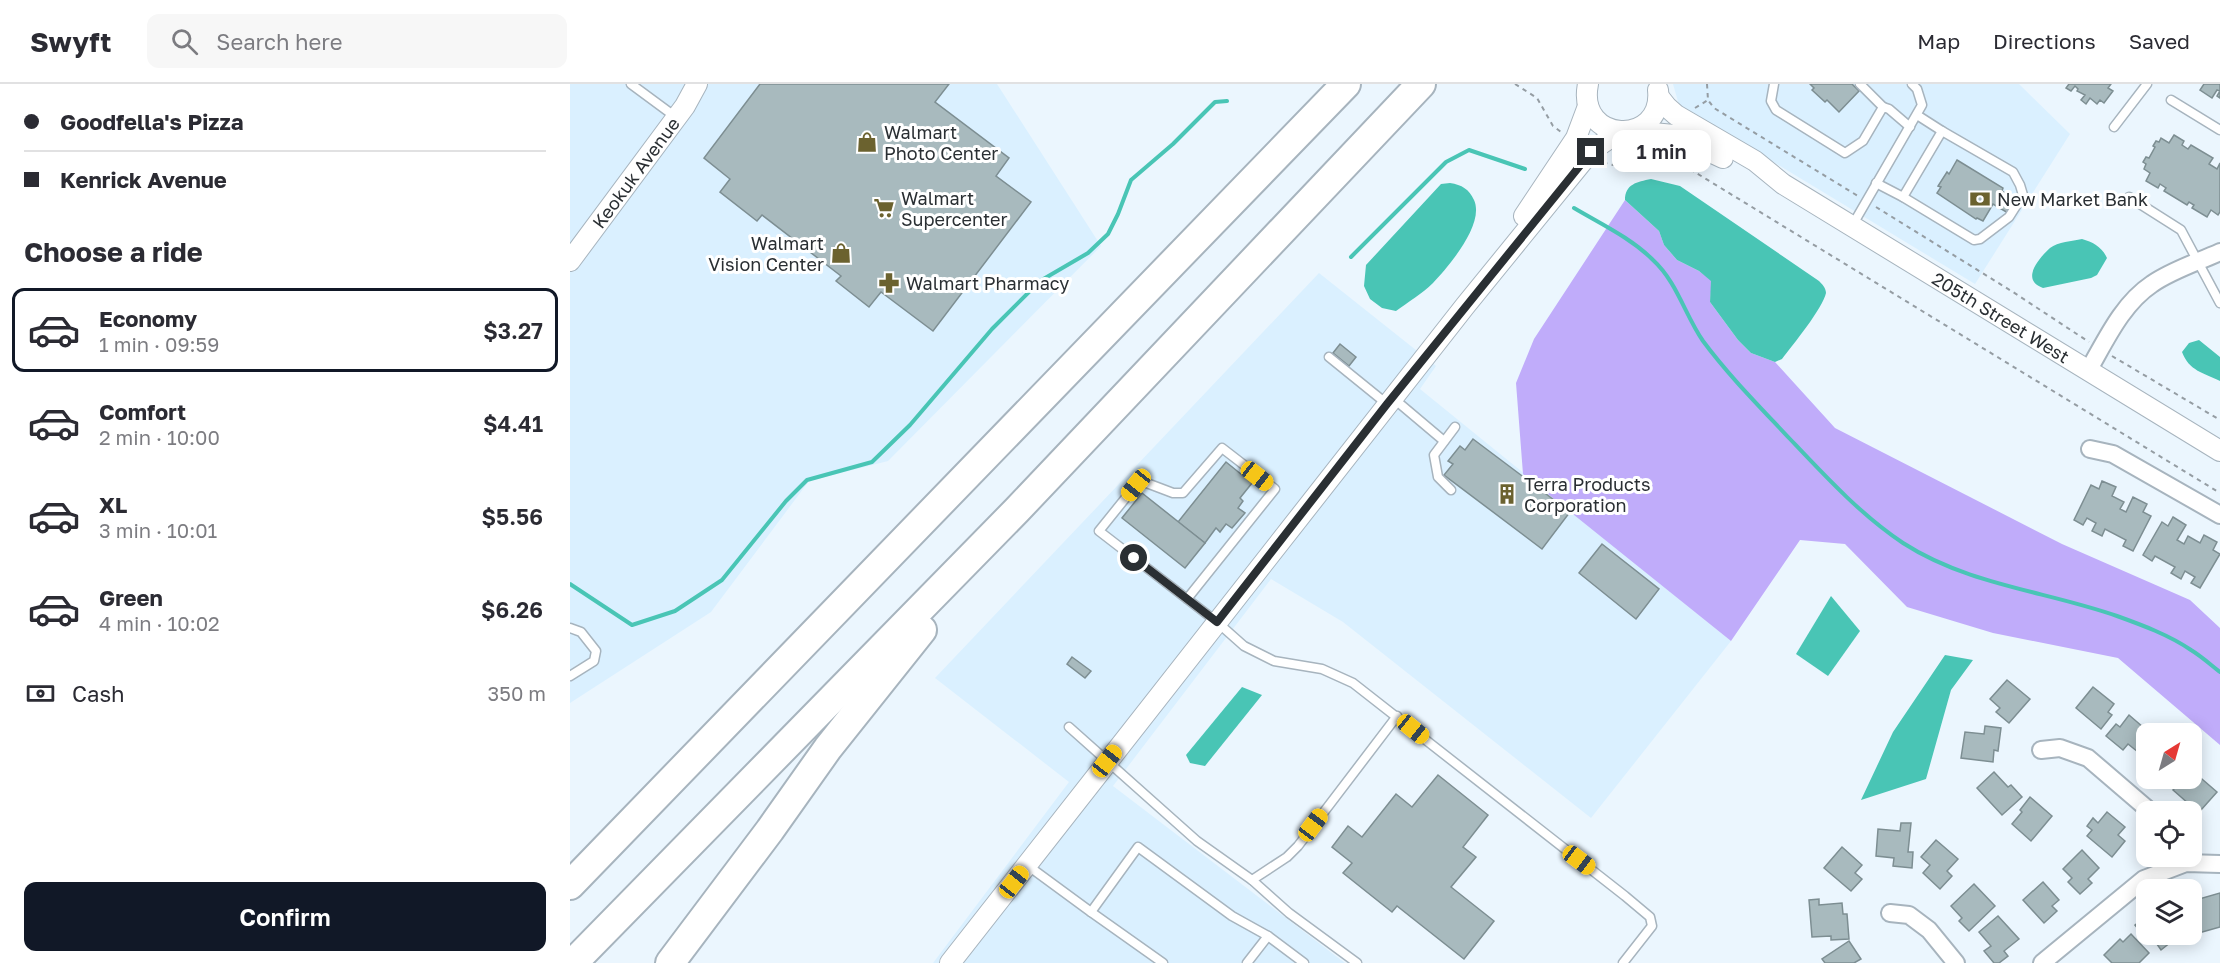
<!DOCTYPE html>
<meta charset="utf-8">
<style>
:root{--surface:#fff;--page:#f7f7f7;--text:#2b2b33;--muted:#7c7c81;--line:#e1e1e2;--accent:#111827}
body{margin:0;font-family:"Golos Text",sans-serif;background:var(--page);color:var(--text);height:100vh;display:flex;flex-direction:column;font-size:22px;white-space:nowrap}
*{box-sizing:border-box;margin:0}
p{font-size:20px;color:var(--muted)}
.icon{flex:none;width:33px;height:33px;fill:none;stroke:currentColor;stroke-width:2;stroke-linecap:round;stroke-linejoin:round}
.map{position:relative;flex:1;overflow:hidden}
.panel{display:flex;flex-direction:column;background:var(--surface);width:570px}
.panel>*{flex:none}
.hud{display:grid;align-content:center;height:132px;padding:0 24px;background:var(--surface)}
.needle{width:39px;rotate:37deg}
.tools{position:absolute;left:1566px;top:639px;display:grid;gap:12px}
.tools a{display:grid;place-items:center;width:66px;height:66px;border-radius:12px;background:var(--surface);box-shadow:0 3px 15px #0003;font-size:30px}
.end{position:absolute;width:27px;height:27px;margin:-14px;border:8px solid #2a2f33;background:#fff;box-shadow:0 0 0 3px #fff}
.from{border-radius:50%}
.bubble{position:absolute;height:42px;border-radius:12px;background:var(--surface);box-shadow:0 3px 15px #0003;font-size:20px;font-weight:600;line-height:42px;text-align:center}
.car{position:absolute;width:18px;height:36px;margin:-18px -9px;border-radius:8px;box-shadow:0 0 4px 2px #0007;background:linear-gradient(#f5c518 24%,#345 0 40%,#f5c518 0 76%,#345 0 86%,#f5c518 0)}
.hud b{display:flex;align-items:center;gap:21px;height:57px;font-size:22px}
.hud b+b{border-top:2px solid var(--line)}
.hud i{width:15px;height:15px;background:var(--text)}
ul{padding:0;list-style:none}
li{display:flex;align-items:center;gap:18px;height:84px;margin:0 12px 9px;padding:0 12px;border:3px solid transparent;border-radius:12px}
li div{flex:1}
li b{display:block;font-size:22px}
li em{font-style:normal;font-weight:600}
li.selected{border-color:var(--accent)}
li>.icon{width:54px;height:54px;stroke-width:1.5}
h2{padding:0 24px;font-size:27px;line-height:72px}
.pay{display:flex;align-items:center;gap:15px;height:66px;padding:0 24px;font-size:22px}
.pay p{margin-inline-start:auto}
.primary-button{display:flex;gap:12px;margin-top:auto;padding:12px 24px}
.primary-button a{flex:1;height:69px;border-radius:12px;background:var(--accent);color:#fff;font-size:24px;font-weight:600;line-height:69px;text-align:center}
header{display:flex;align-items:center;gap:36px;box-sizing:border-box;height:84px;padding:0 30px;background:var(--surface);border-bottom:2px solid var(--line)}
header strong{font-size:28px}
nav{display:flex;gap:33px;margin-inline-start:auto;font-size:21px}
.search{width:420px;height:54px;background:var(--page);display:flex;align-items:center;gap:15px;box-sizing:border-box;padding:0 21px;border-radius:12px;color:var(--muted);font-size:22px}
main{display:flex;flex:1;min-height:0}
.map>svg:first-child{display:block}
.built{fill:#daf0ff}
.forest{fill:#c0acfa}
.water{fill:#49c5b5}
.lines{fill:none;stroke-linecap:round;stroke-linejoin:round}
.stream{stroke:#49c5b5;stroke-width:4}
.building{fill:#a8babe;stroke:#7d8e92;stroke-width:1.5}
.service-casing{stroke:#a7b4be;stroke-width:11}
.minor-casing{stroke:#a7b4be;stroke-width:20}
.tertiary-casing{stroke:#a7b4be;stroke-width:22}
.motorway-casing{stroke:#a7b4be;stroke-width:32}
.path{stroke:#959da3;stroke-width:2;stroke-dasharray:4.5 4.5;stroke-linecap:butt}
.service{stroke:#fff;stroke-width:8}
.minor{stroke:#fff;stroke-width:16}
.tertiary{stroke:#fff;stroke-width:20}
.motorway{stroke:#fff;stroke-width:28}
.route{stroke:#2a2f33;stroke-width:8}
.labels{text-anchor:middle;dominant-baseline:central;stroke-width:6;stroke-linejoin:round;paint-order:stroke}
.poi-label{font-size:18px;fill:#2a2f33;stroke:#fff;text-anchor:start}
.street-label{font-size:18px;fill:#2a2f33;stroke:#fff}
</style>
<header>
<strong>Swyft</strong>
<div class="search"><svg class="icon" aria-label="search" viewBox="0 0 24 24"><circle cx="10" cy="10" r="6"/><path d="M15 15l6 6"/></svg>Search here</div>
<nav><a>Map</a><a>Directions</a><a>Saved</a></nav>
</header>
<main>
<section class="panel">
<div class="hud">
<b><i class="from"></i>Goodfella's Pizza</b>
<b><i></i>Kenrick Avenue</b>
</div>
<h2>Choose a ride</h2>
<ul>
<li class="selected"><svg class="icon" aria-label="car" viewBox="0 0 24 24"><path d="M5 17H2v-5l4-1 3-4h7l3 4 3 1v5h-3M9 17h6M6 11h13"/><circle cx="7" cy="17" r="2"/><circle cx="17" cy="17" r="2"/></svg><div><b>Economy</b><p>1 min · 09:59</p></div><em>$3.27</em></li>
<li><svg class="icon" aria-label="car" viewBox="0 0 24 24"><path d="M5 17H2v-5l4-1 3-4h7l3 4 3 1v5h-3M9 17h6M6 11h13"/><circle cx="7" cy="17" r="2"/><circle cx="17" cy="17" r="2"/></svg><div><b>Comfort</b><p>2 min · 10:00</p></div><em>$4.41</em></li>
<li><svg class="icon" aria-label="car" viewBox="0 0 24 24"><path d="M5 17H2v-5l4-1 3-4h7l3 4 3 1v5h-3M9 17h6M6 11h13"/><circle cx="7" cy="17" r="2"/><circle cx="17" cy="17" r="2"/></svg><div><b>XL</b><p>3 min · 10:01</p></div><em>$5.56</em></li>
<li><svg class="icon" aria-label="car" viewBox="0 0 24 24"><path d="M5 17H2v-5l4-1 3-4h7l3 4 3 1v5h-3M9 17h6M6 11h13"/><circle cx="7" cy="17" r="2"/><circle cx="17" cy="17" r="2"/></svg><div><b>Green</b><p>4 min · 10:02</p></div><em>$6.26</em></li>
</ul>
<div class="pay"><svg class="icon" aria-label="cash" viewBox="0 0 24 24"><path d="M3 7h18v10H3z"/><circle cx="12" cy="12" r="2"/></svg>Cash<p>350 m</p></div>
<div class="primary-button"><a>Confirm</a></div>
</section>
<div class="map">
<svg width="1650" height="879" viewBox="0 0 1650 879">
<rect width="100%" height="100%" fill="#ebf6fe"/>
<g class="built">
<polygon points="0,0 427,0 531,162 318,377 239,397 141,528 0,619"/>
<polygon points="1103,0 1449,0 1500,50 1405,200 1109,21"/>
<polygon points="749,189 866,282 850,305 1161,557 1021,734 773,538 701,495 543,702 775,879 363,879 499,698 365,594"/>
</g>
<polygon class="forest" points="1055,116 1089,147 1094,161 1107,176 1129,187 1142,197 1140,218 1168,256 1181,269 1205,278 1265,344 1492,460 1620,516 1650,544 1650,661 1548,574 1423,549 1337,523 1275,460 1230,456 1161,557 953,390 946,299 964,255"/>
<g class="water">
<path d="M 1081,95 L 1110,102 L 1249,197 C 1252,200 1256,204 1256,209 C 1253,224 1222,262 1212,275 L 1205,278 L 1181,269 L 1168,256 L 1140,218 L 1141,197 L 1129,187 L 1107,176 L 1094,161 L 1089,147 L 1055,116 C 1055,100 1067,98 1081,95 Z"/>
<path d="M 880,99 C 892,101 899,105 904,116 C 915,140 879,182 863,199 C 852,210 838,218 826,227 L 812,224 L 800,215 L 794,202 L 796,181 L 871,100 Z"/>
<path d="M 1512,155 C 1523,158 1532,163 1537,174 L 1527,191 L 1521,194 L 1473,204 C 1450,196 1469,174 1480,164 C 1488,158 1502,157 1512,155 Z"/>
<path d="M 1629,256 L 1650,273 L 1650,297 C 1634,289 1619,287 1612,268 L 1619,259 Z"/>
<polygon points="1261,512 1290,547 1258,592 1226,570"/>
<polygon points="1375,571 1403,576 1381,606 1356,695 1291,716 1323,648"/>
<polygon points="672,603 692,611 635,682 620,679 616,671"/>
</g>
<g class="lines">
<g class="stream">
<path d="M 1004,124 C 1031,140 1061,154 1083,176 C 1107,198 1115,231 1133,257 C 1159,292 1190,323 1220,355 C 1255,392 1291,431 1333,459 C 1398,501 1476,507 1547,532 C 1572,541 1599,551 1621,566 C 1631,572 1641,581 1650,588"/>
<polyline points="781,173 876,78 899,66 955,85"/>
<polyline points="0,500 62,541 105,527 152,496 216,417 237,396 302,378 340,341 422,245 470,197 518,169 538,150 548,130 561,96 603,60 645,18 657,17"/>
</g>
</g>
<g class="building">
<polygon points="190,0 379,0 365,18 439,74 426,92 461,118 363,247 311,208 299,223 266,197 271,192 192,131 187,137 150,108 160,95 134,74"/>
<polygon points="1240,0 1282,0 1289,7 1269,28 1257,16 1255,18 1242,6 1244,4"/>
<polygon points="1499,0 1541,0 1538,4 1543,7 1534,19 1530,16 1527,20 1520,14 1516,20 1511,16 1515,11 1507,7 1508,5 1505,2 1501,7 1496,4"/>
<polygon points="1634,0 1650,0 1650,14 1647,12 1650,7 1647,6 1642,14 1630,6"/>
<polygon points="1604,51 1614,57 1612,61 1618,65 1621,61 1643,74 1639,80 1647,85 1650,79 1650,128 1648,131 1641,126 1637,133 1622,124 1624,121 1619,118 1617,121 1594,107 1596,104 1590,100 1588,104 1576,97 1580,89 1574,85 1576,80 1573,78 1576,73 1579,74 1585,63 1583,62 1586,57 1589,58 1591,54 1599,59"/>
<polygon points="1387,76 1433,104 1432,107 1446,116 1438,129 1423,120 1413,137 1407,134 1406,135 1367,109 1371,103 1368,102 1377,88 1379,90"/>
<polygon points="770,260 786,273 779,282 763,269"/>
<polygon points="903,355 1000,428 972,465 874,391 883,380 878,377 890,362 895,366"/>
<polygon points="656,378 682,399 670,414 673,417 668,424 675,429 662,444 656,440 650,448 646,444 635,459 608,438"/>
<polygon points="1532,397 1546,403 1542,412 1554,418 1550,425 1556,428 1563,413 1577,420 1573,428 1581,432 1563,467 1553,462 1556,456 1535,445 1532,452 1522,447 1526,439 1517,434 1513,441 1504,436 1521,401 1529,405"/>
<polygon points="572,409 635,459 615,484 552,434"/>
<polygon points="1603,433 1616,441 1607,456 1614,460 1618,452 1630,459 1634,451 1647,458 1643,466 1650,470 1630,504 1621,499 1625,493 1615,487 1611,495 1601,489 1605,483 1585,472 1582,477 1573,471 1592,438 1598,442"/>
<polygon points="1032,460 1089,505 1066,535 1009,489"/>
<polygon points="502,573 521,587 515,594 497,580"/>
<polygon points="1437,596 1460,615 1439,639 1426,628 1430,624 1420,615"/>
<polygon points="1523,603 1544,620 1538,628 1542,631 1531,645 1506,624"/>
<polygon points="1559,631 1581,650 1576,650 1576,657 1568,668 1558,660 1553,666 1536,652 1546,640 1550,643"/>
<polygon points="1415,642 1431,644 1428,667 1424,666 1423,678 1391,674 1395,648 1414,650"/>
<polygon points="1424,688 1438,703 1441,701 1452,713 1432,731 1407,704"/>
<polygon points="1625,689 1647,708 1631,726 1621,718 1619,720 1603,706 1613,695 1617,699"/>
<polygon points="868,691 918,731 893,763 906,773 881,803 924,837 894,875 827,822 822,828 773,789 782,779 762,763 778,742 792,753 826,710 842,723"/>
<polygon points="1460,713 1482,732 1461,757 1442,740 1452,728 1450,726"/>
<polygon points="1537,728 1555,743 1548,751 1555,757 1542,773 1517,752 1522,746 1517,742 1523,734 1528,739"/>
<polygon points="1331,739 1341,739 1338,768 1343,768 1342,784 1323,782 1324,774 1306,772 1308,745 1330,747"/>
<polygon points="1366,756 1388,775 1377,787 1382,792 1370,805 1353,789 1360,781 1351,773"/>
<polygon points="1272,763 1292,781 1285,789 1292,795 1281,807 1254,784"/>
<polygon points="1512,766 1529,784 1518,795 1522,799 1510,810 1498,798 1502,794 1493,785"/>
<polygon points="1473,798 1489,816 1482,822 1487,827 1474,839 1453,816"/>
<polygon points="1404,800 1425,822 1399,847 1389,837 1392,834 1381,822"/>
<polygon points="1650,809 1650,843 1625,850 1622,837 1622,817"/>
<polygon points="1249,815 1249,821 1272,819 1273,830 1277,830 1279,855 1261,856 1261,852 1242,853 1239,816"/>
<polygon points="1428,832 1449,855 1434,867 1438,872 1429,879 1424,879 1414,867 1421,862 1409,848"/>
<polygon points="1576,832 1577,850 1574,852 1565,841"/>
<polygon points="1561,850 1579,869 1569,879 1542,879 1534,871 1550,855 1553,858"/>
<polygon points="1580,850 1611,850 1591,866"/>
<polygon points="1279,857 1291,875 1284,879 1255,879 1252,875"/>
</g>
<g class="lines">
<g class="service-casing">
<g id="service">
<polyline points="61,0 107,34"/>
<polyline points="1204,0 1201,17 1206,26 1275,69 1293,57 1313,23 1319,25 1340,43"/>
<polyline points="1290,0 1313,23"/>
<polyline points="1601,16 1650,46"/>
<polyline points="1544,43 1577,0"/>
<polyline points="1306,99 1333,113 1372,47 1347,31"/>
<polyline points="1333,113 1404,156 1410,155 1439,133 1453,111 1450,101 1443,88 1372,47"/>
<polyline points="1559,113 1611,146 1650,219"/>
<polyline points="1282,142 1352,21 1347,5 1342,0"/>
<polyline points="759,273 817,320"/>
<polyline points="823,314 874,357"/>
<polyline points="881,406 868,393 864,371 885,343"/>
<polyline points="617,515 705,405 652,364 613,409 603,409 574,398 566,401 529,447 647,538 674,562 704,577 752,585 783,599 1055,812 1080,833 1082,842 1053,879"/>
<polyline points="0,544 11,548 26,567 24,577 0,592"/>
<polyline points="499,643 627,757 682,796 719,829 787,879"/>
<polyline points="457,781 521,828 568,763 662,832 698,852 734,879"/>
<polyline points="682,796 717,773 728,762 827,632"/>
<polyline points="521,828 593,879"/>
<polyline points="677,879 698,852"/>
</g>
</g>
<g class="minor-casing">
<g id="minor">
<path d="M 1518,287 C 1536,256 1552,220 1582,200 C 1602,186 1628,178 1650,168"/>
<polyline points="1520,365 1543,370 1650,431"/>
<polyline points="1471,666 1490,664 1518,674 1581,728"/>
<polyline points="1320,829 1339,831 1359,846 1386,879"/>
<polyline points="1472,879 1574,795 1616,779 1650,780"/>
</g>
</g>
<g class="tertiary-casing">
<g id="tertiary">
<path d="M 1018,0 C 1006,60 1094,63 1088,6"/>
<path id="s1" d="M 1089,13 L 1097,23 L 1106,31 L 1185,77 L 1213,100 L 1650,367"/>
<polyline points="1061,47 1104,51 1153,74"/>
<polyline points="954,132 1006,54 1018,22"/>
<path id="s2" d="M 0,177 L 115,22 L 127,0"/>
<polyline points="380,879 895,222 1021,67 1049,48"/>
</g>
</g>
<g class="motorway-casing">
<g id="motorway">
<polyline points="0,801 776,0"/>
<polyline points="3,879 447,426 851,0"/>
<polyline points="100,879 200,746 258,664 352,546"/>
</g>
</g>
<g class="path">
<polyline points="945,0 967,14 983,42 991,48"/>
<polyline points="1137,0 1138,16 1144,24 1288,112"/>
<polyline points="1125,24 1138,16"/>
<path d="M 1033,78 C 1052,87 1071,75 1091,75 C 1102,75 1113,83 1123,87 L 1650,409"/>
<polyline points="1306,123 1443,208 1519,258"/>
<polyline points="1542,272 1650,336"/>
</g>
<use href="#service" class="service"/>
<use href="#minor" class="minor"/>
<use href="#tertiary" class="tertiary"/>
<use href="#motorway" class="motorway"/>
</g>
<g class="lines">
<polyline class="route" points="564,474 647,538 817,320 1021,68"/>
</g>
<defs>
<g id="shop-bare" transform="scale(1.62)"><path d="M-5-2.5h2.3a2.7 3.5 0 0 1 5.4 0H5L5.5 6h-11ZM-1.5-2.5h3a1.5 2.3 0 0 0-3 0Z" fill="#6b622f" stroke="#fff" stroke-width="2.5" paint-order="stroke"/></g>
<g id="bank-bare" transform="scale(1.62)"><path d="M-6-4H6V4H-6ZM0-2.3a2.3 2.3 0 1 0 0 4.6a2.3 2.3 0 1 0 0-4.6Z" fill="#6b622f" stroke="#fff" stroke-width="2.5" paint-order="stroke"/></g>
<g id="supermarket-bare" transform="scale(1.62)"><path d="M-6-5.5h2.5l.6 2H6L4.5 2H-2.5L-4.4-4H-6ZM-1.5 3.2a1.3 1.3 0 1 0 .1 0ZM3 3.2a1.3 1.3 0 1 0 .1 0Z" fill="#6b622f" stroke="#fff" stroke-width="2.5" paint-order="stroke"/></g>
<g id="pharmacy-bare" transform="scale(1.62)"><path d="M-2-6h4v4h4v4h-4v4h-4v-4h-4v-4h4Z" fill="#6b622f" stroke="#fff" stroke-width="2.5" paint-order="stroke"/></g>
<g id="building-bare" transform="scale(1.62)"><path d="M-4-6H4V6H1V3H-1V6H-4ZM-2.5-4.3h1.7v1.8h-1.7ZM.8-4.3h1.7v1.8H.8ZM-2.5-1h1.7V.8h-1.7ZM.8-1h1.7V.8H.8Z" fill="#6b622f" stroke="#fff" stroke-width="2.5" paint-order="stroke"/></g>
</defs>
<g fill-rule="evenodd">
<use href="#shop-bare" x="297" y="58"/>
<use href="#bank-bare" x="1410" y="115"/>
<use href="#supermarket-bare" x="314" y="124"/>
<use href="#shop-bare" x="271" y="169"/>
<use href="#pharmacy-bare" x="319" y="199"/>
<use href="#building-bare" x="937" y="410"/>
</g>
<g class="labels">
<g class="poi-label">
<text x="314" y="48">Walmart<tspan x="314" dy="21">Photo Center</tspan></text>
<text x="331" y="114">Walmart<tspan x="331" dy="21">Supercenter</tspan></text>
<text x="1427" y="115">New Market Bank</text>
<text x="254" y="159" text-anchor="end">Walmart<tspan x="254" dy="21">Vision Center</tspan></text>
<text x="336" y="199">Walmart Pharmacy</text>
<text x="954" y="400">Terra Products<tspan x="954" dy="21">Corporation</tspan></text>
</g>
<g class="street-label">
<text stroke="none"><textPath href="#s2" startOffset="110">Keokuk Avenue</textPath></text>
<text stroke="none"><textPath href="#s1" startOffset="408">205th Street West</textPath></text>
</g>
</g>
</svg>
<div class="tools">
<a><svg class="needle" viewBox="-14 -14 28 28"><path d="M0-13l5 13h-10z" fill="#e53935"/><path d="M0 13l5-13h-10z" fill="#7c7c81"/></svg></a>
<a><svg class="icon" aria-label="locate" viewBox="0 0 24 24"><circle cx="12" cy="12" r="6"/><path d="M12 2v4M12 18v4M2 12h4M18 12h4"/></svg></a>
<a><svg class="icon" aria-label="layers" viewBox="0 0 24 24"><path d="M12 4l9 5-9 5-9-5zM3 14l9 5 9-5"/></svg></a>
</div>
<i class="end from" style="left:564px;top:474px"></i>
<i class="end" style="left:1021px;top:68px"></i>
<div class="bubble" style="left:1042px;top:46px;width:99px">1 min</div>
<i class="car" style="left:687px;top:392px;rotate:128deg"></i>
<i class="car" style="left:566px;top:401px;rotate:219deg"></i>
<i class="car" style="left:843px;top:645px;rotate:129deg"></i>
<i class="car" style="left:537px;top:677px;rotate:38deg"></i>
<i class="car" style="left:743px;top:741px;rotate:37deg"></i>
<i class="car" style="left:1009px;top:776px;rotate:127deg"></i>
<i class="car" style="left:444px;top:798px;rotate:38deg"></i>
</div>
</main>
